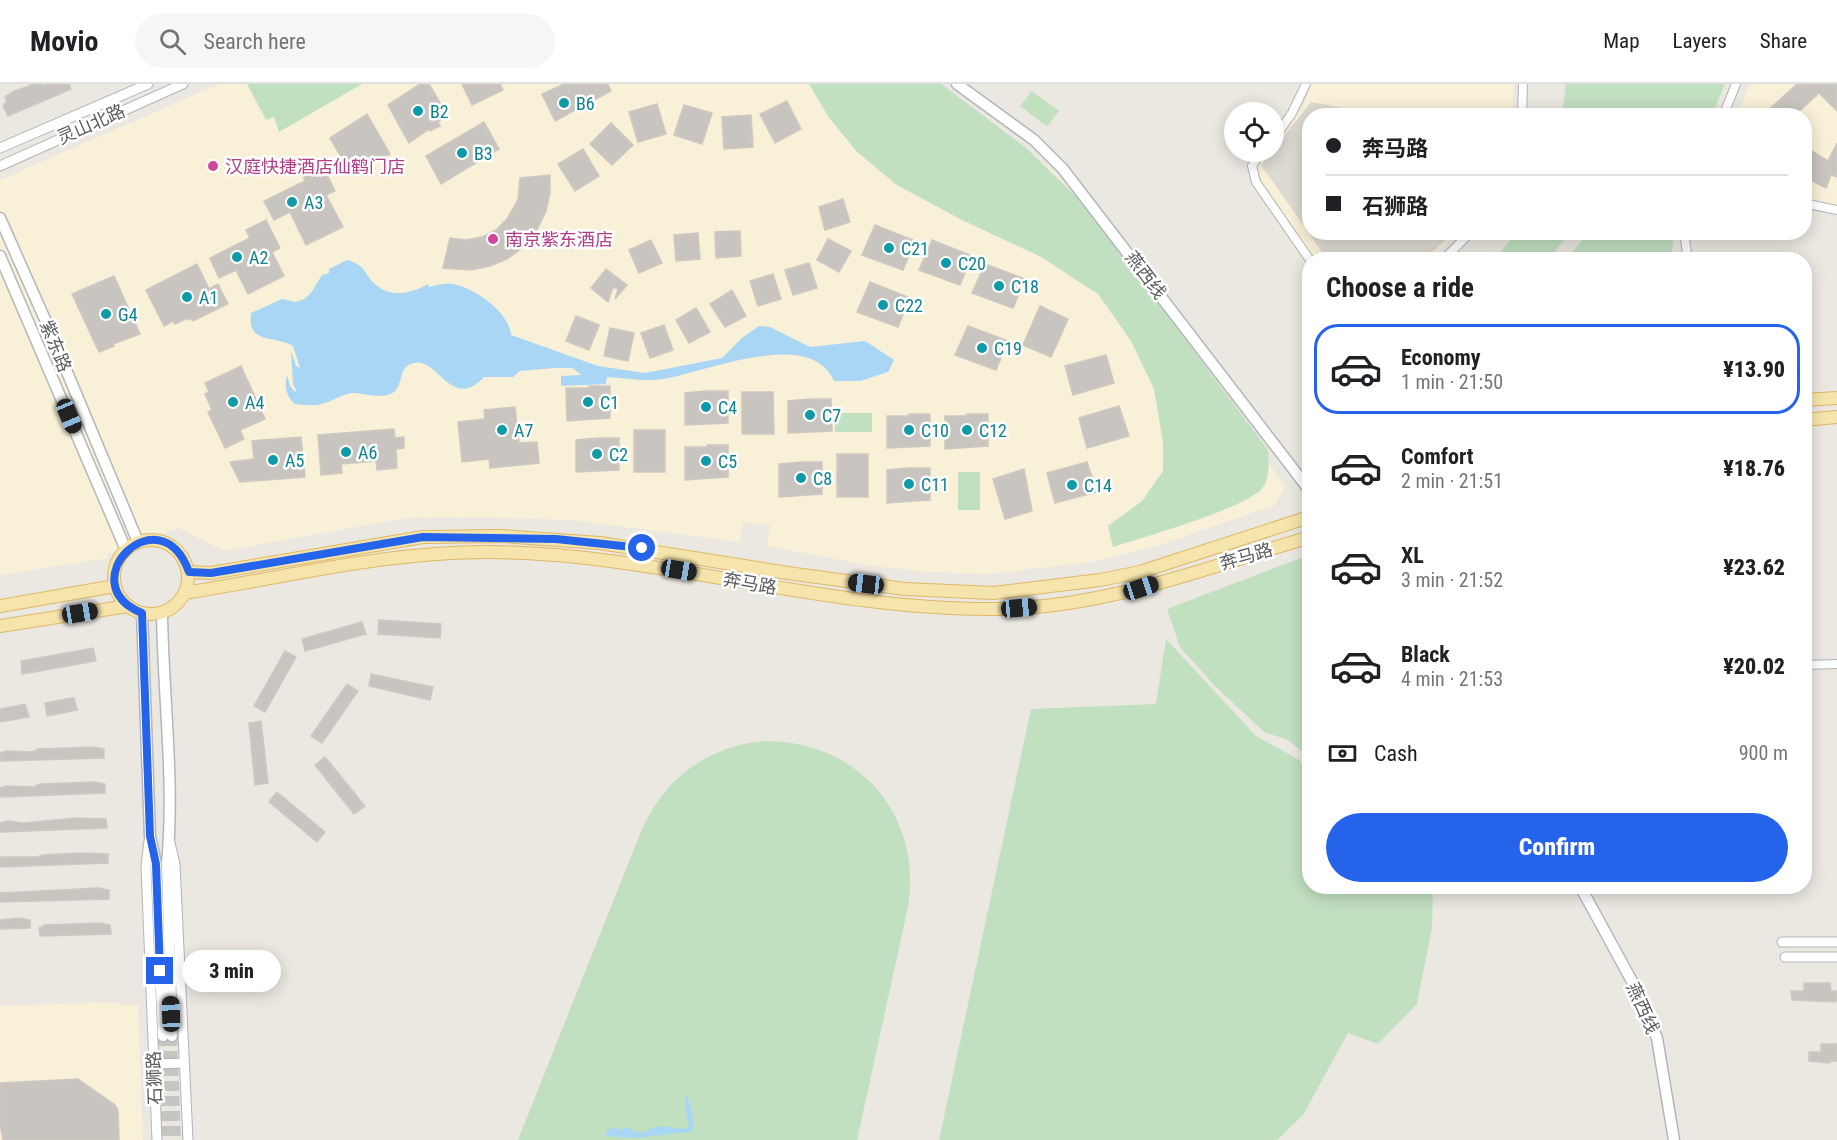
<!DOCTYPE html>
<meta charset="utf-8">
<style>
:root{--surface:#fff;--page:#f6f6f6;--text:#202124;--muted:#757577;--line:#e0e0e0;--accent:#2563eb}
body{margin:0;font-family:"Roboto Condensed","Noto Sans SC",sans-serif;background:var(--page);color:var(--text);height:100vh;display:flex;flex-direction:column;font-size:22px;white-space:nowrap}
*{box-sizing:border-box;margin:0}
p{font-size:20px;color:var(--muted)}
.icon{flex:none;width:33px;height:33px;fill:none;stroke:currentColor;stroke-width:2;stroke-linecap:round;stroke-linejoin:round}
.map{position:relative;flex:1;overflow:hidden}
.side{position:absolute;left:1302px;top:168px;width:510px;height:642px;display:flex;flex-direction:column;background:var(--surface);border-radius:24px;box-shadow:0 3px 15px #0003}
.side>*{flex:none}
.top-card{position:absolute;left:1302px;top:24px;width:510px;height:132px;border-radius:24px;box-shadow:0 3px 15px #0003;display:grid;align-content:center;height:132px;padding:0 24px;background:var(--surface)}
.buttons{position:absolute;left:1224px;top:18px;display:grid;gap:12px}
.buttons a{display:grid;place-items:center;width:60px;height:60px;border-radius:50%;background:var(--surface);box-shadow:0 3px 15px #0003;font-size:30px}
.end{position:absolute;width:27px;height:27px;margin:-14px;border:8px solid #2563eb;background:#fff;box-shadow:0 0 0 3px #fff}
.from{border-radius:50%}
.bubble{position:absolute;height:42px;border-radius:21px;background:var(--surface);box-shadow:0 3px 15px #0003;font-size:20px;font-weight:800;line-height:42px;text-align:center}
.car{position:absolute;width:18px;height:36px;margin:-18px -9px;border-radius:8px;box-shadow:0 0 4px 2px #0007;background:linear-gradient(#222 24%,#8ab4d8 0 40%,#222 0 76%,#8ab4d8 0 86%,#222 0)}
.top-card b{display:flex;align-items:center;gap:21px;height:57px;font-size:22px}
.top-card b+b{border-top:2px solid var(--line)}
.top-card i{width:15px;height:15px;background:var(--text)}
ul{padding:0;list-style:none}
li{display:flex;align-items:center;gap:18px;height:90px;margin:0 12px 9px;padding:0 12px;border:3px solid transparent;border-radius:24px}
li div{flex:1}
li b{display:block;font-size:22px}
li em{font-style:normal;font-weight:800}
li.current{border-color:var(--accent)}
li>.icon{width:54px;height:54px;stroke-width:1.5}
h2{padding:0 24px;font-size:27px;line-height:72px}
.pay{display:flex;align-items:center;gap:15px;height:66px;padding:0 24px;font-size:22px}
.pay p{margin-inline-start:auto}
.button{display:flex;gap:12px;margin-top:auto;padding:12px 24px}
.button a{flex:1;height:69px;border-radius:36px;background:var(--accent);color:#fff;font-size:24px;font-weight:800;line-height:69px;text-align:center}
header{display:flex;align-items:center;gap:36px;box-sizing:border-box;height:84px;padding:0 30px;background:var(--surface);border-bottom:2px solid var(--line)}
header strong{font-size:28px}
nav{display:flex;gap:33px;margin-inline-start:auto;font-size:21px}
.search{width:420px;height:54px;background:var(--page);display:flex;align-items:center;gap:15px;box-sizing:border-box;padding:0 21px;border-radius:33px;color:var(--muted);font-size:22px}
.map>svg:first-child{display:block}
.commercial{fill:#f9f0d8}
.education{fill:#dddad2}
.green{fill:#c1e0c0}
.water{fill:#a8d6f4}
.building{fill:#c8c5c0;stroke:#cec9c0;stroke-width:1.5}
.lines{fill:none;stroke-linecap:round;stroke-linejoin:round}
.secondary-tunnel{stroke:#c7c5c1;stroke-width:10;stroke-dasharray:10 5;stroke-linecap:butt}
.minor-casing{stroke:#b1b4b7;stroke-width:10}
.tertiary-casing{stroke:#b1b4b7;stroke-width:11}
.secondary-casing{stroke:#b3b6ba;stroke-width:13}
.primary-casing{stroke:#dfb865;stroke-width:14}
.minor{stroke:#fff;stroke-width:8}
.tertiary{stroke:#fff;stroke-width:9}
.secondary{stroke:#fff;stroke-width:10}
.primary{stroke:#f5e5ac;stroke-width:12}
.route{stroke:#2563eb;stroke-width:8}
.culture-dot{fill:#0f9aa8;stroke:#fff;stroke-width:2}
.hotel-dot{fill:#d1479c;stroke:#fff;stroke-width:2}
.labels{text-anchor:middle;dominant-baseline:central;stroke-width:5;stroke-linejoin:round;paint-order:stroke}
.culture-label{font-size:18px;fill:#0d838f;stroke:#fff;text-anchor:start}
.street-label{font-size:18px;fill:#5a5d60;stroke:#fff}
.hotel-label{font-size:18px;fill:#b23c85;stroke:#fff;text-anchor:start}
</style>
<header>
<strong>Movio</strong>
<div class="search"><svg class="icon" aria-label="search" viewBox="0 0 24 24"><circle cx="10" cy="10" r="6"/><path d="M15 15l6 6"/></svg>Search here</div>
<nav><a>Map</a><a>Layers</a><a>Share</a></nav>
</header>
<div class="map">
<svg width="1837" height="1056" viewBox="0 0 1837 1056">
<rect width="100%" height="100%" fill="#ebe8e1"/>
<g class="commercial">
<polygon points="219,0 938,0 1054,88 1198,275 1285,403 1275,421 1157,462 1091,478 987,490 929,488 873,482 767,462 770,441 743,438 740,458 571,436 462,433 407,434 224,467 178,444 107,470 109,474 0,491 0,96"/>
<polygon points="1311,0 1514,0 1512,31 1310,32 1310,148 1459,149 1430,175 1314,175 1256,92 1254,85 1263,68 1274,68 1274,56 1303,23"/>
<polygon points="1750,0 1837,0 1837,124 1805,117 1804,32 1737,32"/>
<polygon points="119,918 120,921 138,921 143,1056 0,1056 0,922"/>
</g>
<polygon class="education" points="1311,18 1379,31 1310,32 1310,148 1453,149 1425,175 1327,175 1261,81"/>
<g class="green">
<polygon points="247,0 362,0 279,48 274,33 266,36"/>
<path d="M 809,0 L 941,0 L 1025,63 L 1084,120 L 1268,366 C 1269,378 1270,391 1264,402 C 1252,423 1140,454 1113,463 L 1108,442 L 1142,417 L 1163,387 L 1163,358 L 1154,305 L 1131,257 L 1098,210 L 1041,173 L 960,135 L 897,101 L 856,67 L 828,32 Z"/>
<polygon points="1566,0 1725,0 1712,31 1562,31"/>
<polygon points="1032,7 1059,27 1047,42 1020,22"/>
<polygon points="1516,149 1516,148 1570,149 1549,175 1495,175"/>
<polygon points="1588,149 1674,149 1671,175 1567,175"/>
<rect x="835" y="329" width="37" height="19"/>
<rect x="958" y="388" width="22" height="38"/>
<polygon points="1309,471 1310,471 1309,673 1288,656 1264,648 1216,603 1180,563 1167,525"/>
<polygon points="1166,555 1256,652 1299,676 1309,689 1310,802 1433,803 1432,843 1417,920 1378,960 1348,949 1303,1031 1277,1056 939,1056 1031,625 1156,620"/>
<path d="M 764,657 C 858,656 923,731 908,823 L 857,1056 L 518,1056 L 642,745 C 665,694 708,662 764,657 Z"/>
</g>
<g class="water">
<path d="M 347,176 C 366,181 363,189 375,200 C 390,214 411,210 428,200 L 429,203 C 437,201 445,199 453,200 C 475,204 509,228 511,251 L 598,282 L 645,289 L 722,274 L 742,254 L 759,242 L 770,243 L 810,263 L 865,257 L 894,276 L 888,288 L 860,297 L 834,297 C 810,242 705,289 663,295 C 645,298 625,294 607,293 L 606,300 L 561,302 L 561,292 L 582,291 L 572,284 L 554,284 L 520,287 L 513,293 L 484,293 C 451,328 438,272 413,279 C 398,283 404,299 394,308 C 383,316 365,309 353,309 C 341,310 333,317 322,320 C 314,322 304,321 295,320 C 286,312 284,303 287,291 L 290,302 L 295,308 L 296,306 L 293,300 L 291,267 L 296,282 L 300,284 L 293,262 C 274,251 247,261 251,229 L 282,215 L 296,218 L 304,215 L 311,209 L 322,191 L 329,189 L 329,185 Z"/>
<path d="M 685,1007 L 692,1026 L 694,1045 L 688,1048 L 635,1054 L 606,1052 L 607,1046 L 613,1043 L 619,1046 L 628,1043 C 642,1053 642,1048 656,1043 C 664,1041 677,1045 686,1045 L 689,1042 L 685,1023 Z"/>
</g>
<g class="building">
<polygon points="29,0 42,0 43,2 48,0 69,0 71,5 8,32 4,24 4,20 7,18 5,13 14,7 30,2"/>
<polygon points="420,0 429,0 448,32 438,38 440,42 430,47 429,45 409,59 388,21"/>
<polygon points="462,0 500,0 503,6 472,21"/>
<polygon points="564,0 608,0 611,7 555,37 542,10"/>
<polygon points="1797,0 1837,0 1837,27 1819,9 1794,32 1762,32"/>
<polygon points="787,17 801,45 775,59 760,30"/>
<polygon points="657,20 666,50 638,58 629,28"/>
<polygon points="684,21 712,29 702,60 674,51"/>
<polygon points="367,30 390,70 372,80 371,78 352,92 330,54"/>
<polygon points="751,31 753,63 724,65 722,33"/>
<polygon points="484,38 499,65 441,100 426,72"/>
<polygon points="611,39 633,61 612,81 590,60"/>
<polygon points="1837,59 1837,93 1831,91 1826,104 1804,93 1804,62 1828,77"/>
<polygon points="583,65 599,92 575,107 558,80"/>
<polygon points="321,78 335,107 326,111 343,143 306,161 290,128 274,136 264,117 305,97 301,88"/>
<polygon points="550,91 550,109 546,127 535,150 522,164 507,175 490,182 471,186 443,184 450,154 466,156 482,153 496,146 507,135 518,116 520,94"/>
<polygon points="843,115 850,138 825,146 819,123"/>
<polygon points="266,136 280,164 272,168 284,192 248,210 236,186 219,194 210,174 250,154 246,146"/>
<polygon points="875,141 915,157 903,186 862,171"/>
<polygon points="740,147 741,172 716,174 715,148"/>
<polygon points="698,149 700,175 676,177 674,151"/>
<polygon points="828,155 851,167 839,188 817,176"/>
<polygon points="651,156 662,179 639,189 629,166"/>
<polygon points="932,156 972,172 960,201 919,186"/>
<polygon points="809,179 817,204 793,211 785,186"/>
<polygon points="197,180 209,205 218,200 228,220 193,237 192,234 188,236 188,234 175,240 173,237 164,242 146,206"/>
<polygon points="985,180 1025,195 1013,224 972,209"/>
<polygon points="606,185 627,201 615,215 618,205 613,203 608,218 591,204"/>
<polygon points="773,190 781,215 758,222 750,197"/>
<polygon points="114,192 140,250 113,260 114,262 99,268 72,210"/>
<polygon points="870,198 910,214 898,243 857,228"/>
<polygon points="732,206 746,232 725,243 710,220"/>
<polygon points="1040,222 1068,235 1051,273 1023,261"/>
<polygon points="696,224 710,248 689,259 676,236"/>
<polygon points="576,232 599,241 589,266 566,257"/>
<polygon points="664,241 673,266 650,274 641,249"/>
<polygon points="968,242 1008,257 996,286 955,271"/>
<polygon points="610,244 634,249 628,277 604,272"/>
<polygon points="1106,271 1114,299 1073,311 1065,282"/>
<polygon points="241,282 265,335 240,346 244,355 225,364 208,328 212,326 205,310 209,308 205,299"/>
<polygon points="589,302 610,302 610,334 567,337 566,304 589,304"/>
<polygon points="707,307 728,307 728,339 685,341 685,309"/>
<polygon points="742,308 773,308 774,350 742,350"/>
<polygon points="810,315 831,315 832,347 788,349 788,317"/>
<polygon points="1119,322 1129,352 1087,364 1079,334"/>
<polygon points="515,323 519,359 537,358 539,379 490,384 489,375 462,378 458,338 485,335 484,326"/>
<polygon points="909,330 930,330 930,362 887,364 887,332 909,332"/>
<polygon points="967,330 988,330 988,362 945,365 945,332 967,332"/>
<polygon points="394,345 395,354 404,353 404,364 396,365 397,384 377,386 376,377 341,380 342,389 321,391 318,351"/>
<rect x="634" y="346" width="31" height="42"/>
<polygon points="301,353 305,393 240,398 230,378 254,375 252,357"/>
<polygon points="598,354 619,354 619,386 576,388 576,356"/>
<polygon points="707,361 728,361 728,393 685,396 685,363 707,363"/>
<rect x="837" y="370" width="31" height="43"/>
<polygon points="801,378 822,378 822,410 779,413 779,380"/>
<polygon points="1087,378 1097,408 1055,419 1047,389"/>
<polygon points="909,384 930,384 930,416 887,419 887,386"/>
<polygon points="1024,385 1032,427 1005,435 993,395"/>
<polygon points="379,536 441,540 440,554 378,550"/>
<polygon points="362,538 366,550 305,567 302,555"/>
<polygon points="93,564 96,577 22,590 21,577"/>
<polygon points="285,567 296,573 265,628 254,622"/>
<polygon points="371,590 433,603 430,616 369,602"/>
<polygon points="347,600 358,607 322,659 311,652"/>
<polygon points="71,614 74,614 77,626 47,632 45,619"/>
<polygon points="25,620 29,633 0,638 0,625"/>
<polygon points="261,637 268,699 255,701 249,639"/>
<polygon points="94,663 104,665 104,674 0,677 0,669 6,667 33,668 38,665"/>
<polygon points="325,673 365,722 354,730 315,681"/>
<polygon points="95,698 105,700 105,709 0,713 0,704 7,702 34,703 40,700"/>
<polygon points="277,708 325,748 317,758 269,718"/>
<polygon points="77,734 106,735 107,744 0,748 0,739 8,737 23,739"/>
<polygon points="78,769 108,770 108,779 0,783 0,773 37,773 43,771"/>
<polygon points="99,804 109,806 109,815 0,818 0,809"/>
<polygon points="19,834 30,836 30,844 0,845 0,836"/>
<polygon points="100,839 110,841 111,850 40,852 39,844 45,841"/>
<polygon points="1804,899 1830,899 1831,907 1837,907 1837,916 1835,918 1792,916 1791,907 1804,907"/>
<polygon points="1821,960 1837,960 1837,977 1830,977 1830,979 1809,977 1809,968 1821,968"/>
<polygon points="78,995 115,1021 118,1026 119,1056 3,1056 0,1040 0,999"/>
</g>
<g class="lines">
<g class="secondary-tunnel">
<polyline points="163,952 167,1056"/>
<polyline points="172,952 176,1056"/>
</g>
<g class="minor-casing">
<g id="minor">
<polyline points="1522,32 1523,0"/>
<polyline points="1723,32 1736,0"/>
<polyline points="1274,55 1292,29 1306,0"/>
<polyline points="1261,68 1252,82 1256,98 1310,176"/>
<polyline points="1804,119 1837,126"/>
<polyline points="1684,148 1688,176"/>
<polyline points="1443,176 1471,148"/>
<polyline points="1804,581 1837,580"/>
</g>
</g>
<g class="tertiary-casing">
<g id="tertiary">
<polyline points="0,64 148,0"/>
<polyline points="0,82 183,0"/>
<polyline points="149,757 146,782 157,1056"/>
<polyline points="170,759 175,780 188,1056"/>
<polyline points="1782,858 1837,858"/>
<polyline points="1785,873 1837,873"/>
<polyline points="154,980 184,979"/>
</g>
</g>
<g class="secondary-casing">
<g id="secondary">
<polyline points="957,0 1034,56 1063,85 1310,407"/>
<polyline points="0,134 47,240 138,458"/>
<polyline points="0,172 126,466"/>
<polyline points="142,529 150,752 156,780 163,952"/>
<path d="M 162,529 C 163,612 175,697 167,780 L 172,952"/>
<polyline points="1580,802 1634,901 1657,954 1674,1056"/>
</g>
</g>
<g class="primary-casing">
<g id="primary">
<polyline points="1804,316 1837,314"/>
<polyline points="1804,336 1837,333"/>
<circle cx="151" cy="493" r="37"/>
<polyline points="189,488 211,489 423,453 502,452 600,459 788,489 905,505 993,509 1100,496 1140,488 1309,433"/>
<path d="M 185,509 C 287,493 389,467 492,468 C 662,470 827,527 998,525 C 1105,524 1208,483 1310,453"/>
<polyline points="0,522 115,502"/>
<polyline points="0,542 128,522"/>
</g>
</g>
<use href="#minor" class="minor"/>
<use href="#tertiary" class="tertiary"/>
<use href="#secondary" class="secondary"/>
<use href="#primary" class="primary"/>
</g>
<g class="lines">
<path class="route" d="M 160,887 L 156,780 L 150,752 L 142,529 C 69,499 160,408 189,488 L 211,489 L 423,453 L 556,455 L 642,464"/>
</g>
<g class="culture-dot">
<circle cx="564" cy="19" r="6"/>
<circle cx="418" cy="27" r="6"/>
<circle cx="462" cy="69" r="6"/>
<circle cx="292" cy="118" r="6"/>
<circle cx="889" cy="164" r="6"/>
<circle cx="237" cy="173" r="6"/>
<circle cx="946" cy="179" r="6"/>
<circle cx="999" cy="202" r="6"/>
<circle cx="187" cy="213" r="6"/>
<circle cx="883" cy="221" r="6"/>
<circle cx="106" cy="230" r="6"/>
<circle cx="982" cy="264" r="6"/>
<circle cx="233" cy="318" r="6"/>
<circle cx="588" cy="318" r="6"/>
<circle cx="706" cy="323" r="6"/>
<circle cx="810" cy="331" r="6"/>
<circle cx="502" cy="346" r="6"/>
<circle cx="909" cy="346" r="6"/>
<circle cx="967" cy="346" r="6"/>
<circle cx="346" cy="368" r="6"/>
<circle cx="597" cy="370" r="6"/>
<circle cx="273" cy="376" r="6"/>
<circle cx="706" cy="377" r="6"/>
<circle cx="801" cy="394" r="6"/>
<circle cx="909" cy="400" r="6"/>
<circle cx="1072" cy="401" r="6"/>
</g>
<g class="hotel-dot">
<circle cx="213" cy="82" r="6"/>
<circle cx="493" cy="155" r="6"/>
</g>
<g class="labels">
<g class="culture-label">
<text x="576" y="19">B6</text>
<text x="430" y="27">B2</text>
<text x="474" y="69">B3</text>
<text x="304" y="118">A3</text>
<text x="901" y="164">C21</text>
<text x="249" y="173">A2</text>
<text x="958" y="179">C20</text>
<text x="1011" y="202">C18</text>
<text x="199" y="213">A1</text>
<text x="895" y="221">C22</text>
<text x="118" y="230">G4</text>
<text x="994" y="264">C19</text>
<text x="245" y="318">A4</text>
<text x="600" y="318">C1</text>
<text x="718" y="323">C4</text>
<text x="822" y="331">C7</text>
<text x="514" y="346">A7</text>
<text x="921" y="346">C10</text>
<text x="979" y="346">C12</text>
<text x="358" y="368">A6</text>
<text x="609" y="370">C2</text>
<text x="285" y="376">A5</text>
<text x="718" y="377">C5</text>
<text x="813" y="394">C8</text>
<text x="921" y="400">C11</text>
<text x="1084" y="401">C14</text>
</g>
<g class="street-label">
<text transform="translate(91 40) rotate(-24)">灵山北路</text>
<text transform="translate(1146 191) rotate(53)">燕西线</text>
<text transform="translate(56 262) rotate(68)">紫东路</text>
<text transform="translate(1246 472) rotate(-16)">奔马路</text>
<text transform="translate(750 499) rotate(10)">奔马路</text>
<text transform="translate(1643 924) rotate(66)">燕西线</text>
<text transform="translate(154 994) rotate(-92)">石狮路</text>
</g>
<g class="hotel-label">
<text x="225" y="82">汉庭快捷酒店仙鹤门店</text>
<text x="505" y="155">南京紫东酒店</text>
</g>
</g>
</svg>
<div class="buttons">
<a><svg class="icon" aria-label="locate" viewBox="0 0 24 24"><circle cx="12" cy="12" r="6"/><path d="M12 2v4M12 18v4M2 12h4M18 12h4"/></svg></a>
</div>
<i class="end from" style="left:642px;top:464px"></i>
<i class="end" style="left:160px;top:887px"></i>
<div class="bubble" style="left:182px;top:866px;width:99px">3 min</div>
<i class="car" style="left:69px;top:332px;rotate:157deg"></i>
<i class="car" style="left:679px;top:486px;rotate:100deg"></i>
<i class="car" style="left:866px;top:500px;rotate:277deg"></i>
<i class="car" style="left:1141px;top:504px;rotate:72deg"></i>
<i class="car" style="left:1019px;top:524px;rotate:85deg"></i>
<i class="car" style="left:80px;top:529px;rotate:81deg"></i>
<i class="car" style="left:171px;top:930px;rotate:358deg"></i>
<div class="top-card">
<b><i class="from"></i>奔马路</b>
<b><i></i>石狮路</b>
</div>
<section class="side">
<h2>Choose a ride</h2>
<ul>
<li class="current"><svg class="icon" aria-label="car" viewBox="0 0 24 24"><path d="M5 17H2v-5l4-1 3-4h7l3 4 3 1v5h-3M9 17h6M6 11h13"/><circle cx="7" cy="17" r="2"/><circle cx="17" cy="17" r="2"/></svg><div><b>Economy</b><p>1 min · 21:50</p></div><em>¥13.90</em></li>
<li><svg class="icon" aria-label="car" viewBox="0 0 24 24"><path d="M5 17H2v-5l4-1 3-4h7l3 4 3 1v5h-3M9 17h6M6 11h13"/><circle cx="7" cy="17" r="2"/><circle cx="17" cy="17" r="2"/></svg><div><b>Comfort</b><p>2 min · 21:51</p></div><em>¥18.76</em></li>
<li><svg class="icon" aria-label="car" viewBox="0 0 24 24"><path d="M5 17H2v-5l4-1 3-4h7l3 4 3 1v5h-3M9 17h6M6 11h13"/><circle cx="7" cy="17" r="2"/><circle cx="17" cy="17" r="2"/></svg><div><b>XL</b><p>3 min · 21:52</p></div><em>¥23.62</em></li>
<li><svg class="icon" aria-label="car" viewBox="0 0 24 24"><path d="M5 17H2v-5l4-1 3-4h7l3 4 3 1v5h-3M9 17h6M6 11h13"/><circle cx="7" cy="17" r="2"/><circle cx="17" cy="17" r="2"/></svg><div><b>Black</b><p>4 min · 21:53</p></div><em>¥20.02</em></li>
</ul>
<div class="pay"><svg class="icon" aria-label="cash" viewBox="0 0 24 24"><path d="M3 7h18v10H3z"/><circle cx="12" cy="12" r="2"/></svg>Cash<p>900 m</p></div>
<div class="button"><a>Confirm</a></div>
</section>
</div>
